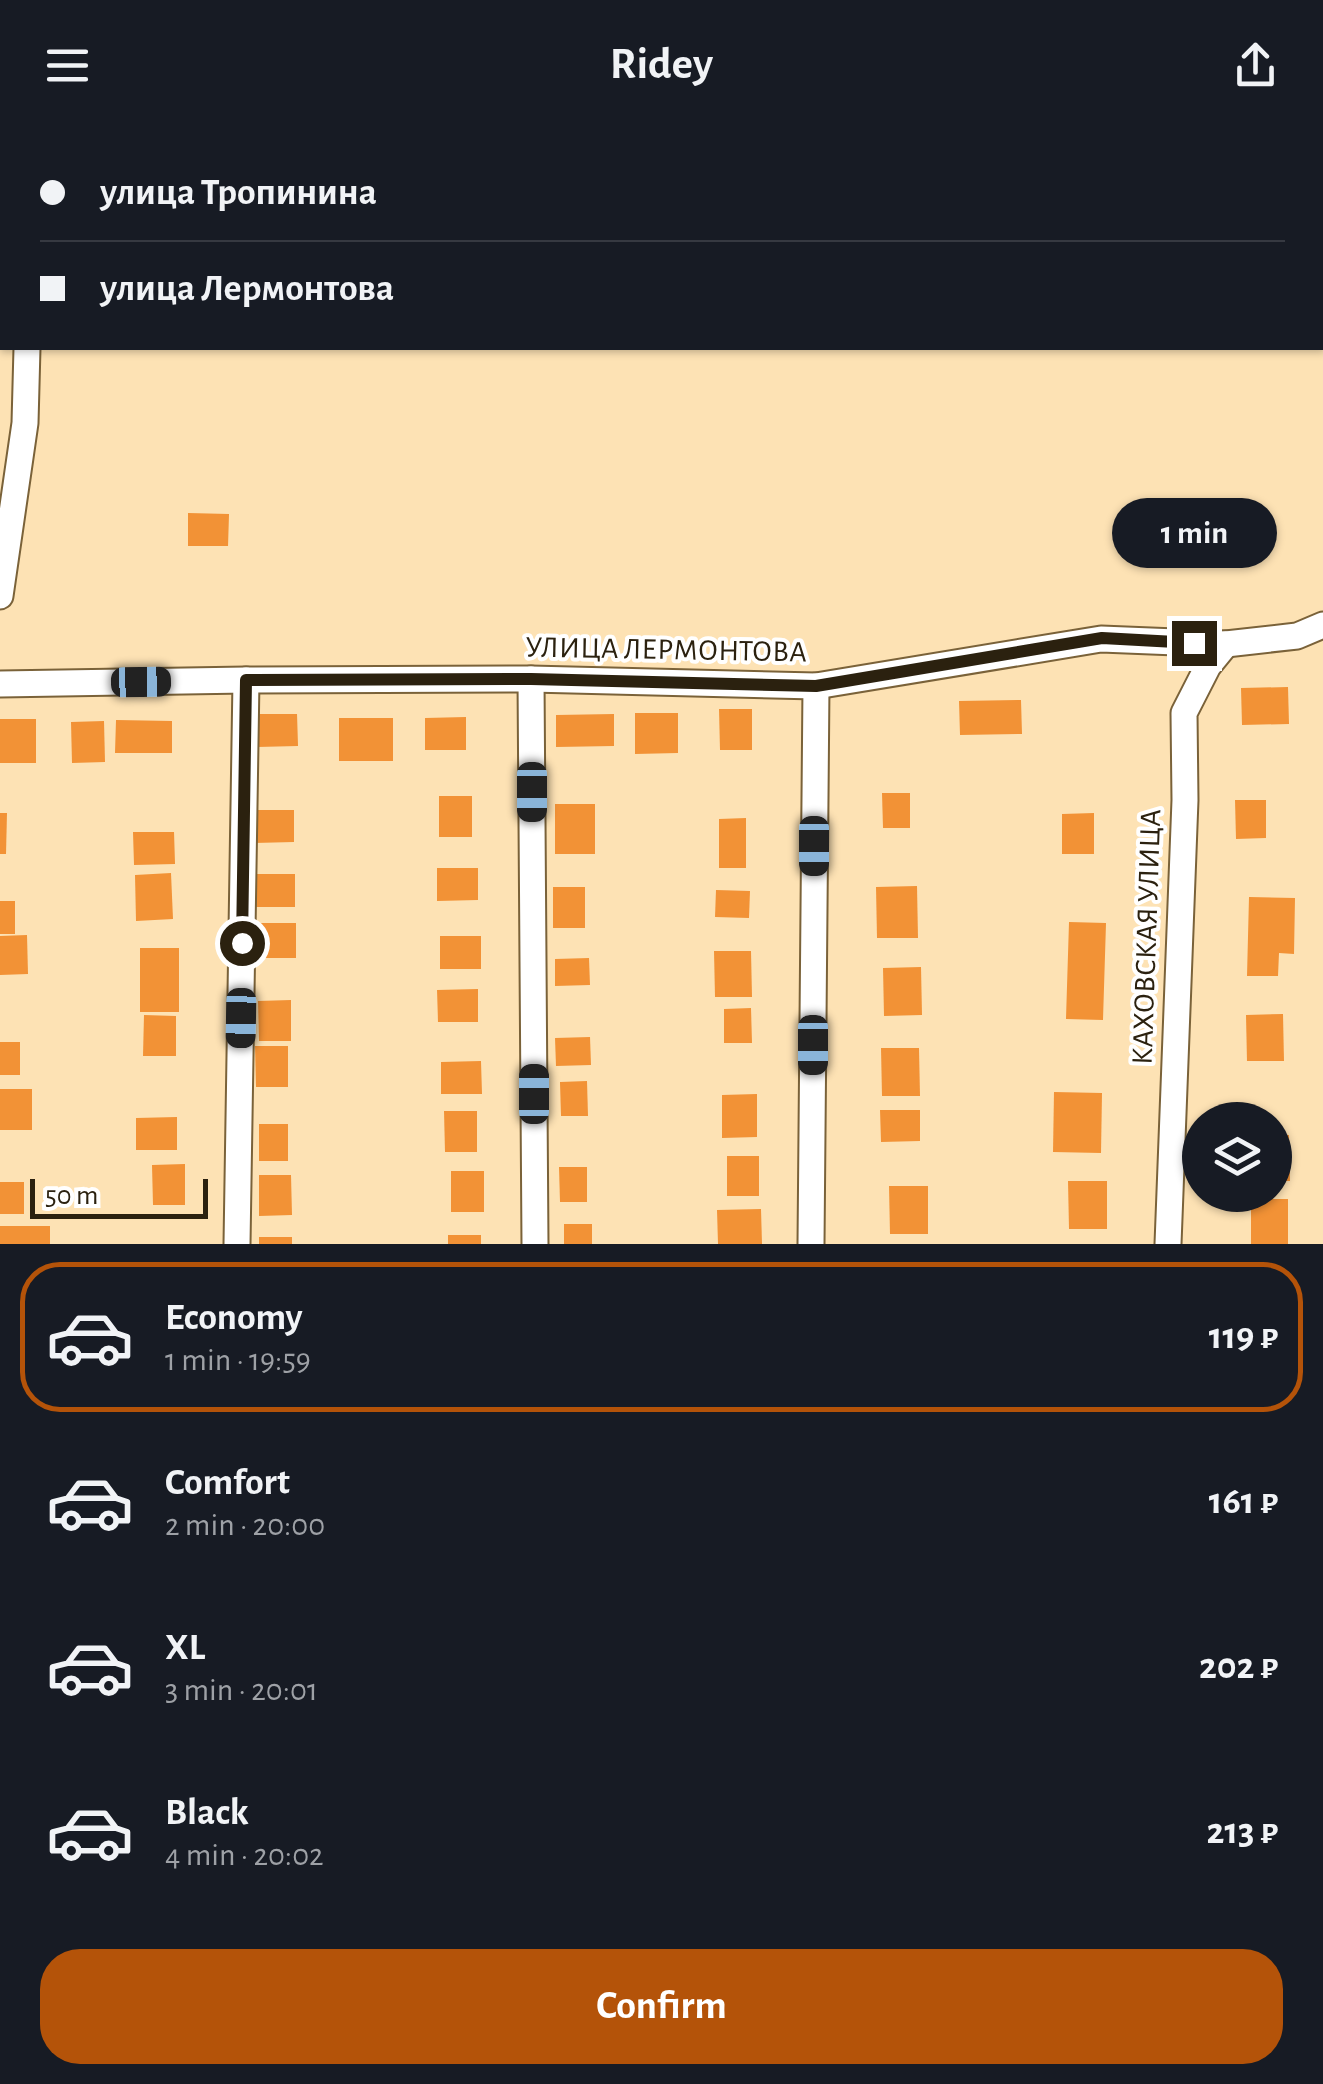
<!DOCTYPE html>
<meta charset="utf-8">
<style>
:root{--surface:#171b24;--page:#20242c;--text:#f1f3f6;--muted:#9ea1a6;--line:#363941;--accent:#b45309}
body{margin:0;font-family:"Alegreya Sans",sans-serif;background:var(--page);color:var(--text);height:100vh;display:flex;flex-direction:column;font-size:38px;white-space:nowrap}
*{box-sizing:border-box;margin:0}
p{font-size:32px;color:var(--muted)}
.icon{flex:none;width:55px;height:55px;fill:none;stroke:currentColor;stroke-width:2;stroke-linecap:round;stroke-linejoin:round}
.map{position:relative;height:1114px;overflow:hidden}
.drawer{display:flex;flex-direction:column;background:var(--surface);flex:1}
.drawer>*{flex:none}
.guide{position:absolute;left:0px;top:0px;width:1325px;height:220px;box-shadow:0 2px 8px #0004;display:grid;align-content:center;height:220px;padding:0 40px;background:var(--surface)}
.fabs{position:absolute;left:1182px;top:972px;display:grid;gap:20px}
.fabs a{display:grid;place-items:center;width:110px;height:110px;border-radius:50%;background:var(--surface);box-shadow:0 2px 8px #0004;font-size:50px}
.scale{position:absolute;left:30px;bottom:25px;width:178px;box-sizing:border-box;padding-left:10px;border:5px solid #2b210f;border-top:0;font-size:28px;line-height:35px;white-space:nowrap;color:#2b210f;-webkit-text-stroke:8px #fff;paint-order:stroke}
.end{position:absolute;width:45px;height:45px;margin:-22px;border:12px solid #2b210f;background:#fff;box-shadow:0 0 0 5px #fff}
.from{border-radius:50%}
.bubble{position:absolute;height:70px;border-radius:35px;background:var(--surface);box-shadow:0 2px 8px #0004;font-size:32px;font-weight:600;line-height:70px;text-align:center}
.car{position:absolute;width:30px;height:60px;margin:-30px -15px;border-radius:12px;box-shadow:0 0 8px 2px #0007;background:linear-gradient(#222 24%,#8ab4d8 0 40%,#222 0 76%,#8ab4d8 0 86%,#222 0)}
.guide b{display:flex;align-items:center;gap:35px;height:95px;font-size:38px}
.guide b+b{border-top:2px solid var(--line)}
.guide i{width:25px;height:25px;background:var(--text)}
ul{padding:18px 0 0;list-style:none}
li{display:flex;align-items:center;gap:30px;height:150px;margin:0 20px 15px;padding:0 20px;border:5px solid transparent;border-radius:40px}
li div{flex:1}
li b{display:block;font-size:38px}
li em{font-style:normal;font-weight:600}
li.active{border-color:var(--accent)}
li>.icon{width:90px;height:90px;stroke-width:1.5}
.button{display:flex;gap:20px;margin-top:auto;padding:20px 40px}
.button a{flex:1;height:115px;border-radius:40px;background:var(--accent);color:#fff;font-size:40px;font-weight:600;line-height:115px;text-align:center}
header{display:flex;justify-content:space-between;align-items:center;height:130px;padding:0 40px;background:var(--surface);font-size:45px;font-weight:600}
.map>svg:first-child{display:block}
.building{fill:#f29236}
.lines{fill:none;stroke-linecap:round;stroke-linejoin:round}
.minor-casing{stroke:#7a6239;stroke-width:29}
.minor{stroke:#fff;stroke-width:25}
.route{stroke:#2b210f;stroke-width:12}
.labels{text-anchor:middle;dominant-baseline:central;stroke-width:8;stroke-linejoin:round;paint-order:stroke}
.street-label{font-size:30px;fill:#2b210f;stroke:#fff}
</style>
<header><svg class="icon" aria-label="menu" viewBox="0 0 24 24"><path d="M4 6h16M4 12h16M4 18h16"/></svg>Ridey<svg class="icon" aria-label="share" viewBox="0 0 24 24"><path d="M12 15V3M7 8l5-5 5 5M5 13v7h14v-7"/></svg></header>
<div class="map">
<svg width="1323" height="1114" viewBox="0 0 1323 1114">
<rect width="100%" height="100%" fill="#fde2b4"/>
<g class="building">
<polygon points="188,383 229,384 228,416 188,416"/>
<polygon points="1288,557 1289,594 1242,595 1241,558"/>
<polygon points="1021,570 1022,604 960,605 959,571"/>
<polygon points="719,579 752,579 752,620 720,620"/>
<polygon points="635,583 678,583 678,623 635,624"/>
<polygon points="257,584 297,584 298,616 257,617"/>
<polygon points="614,584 614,616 556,617 556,585"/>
<polygon points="466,587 466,620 425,620 425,588"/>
<rect x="339" y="588" width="54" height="43"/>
<rect x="0" y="589" width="36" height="44"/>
<polygon points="116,590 172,591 172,623 115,623"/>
<polygon points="104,591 105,632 72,633 71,592"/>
<polygon points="882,663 910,663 910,698 883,698"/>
<rect x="439" y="666" width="33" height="41"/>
<polygon points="1235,670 1266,670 1266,708 1236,709"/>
<rect x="555" y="674" width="40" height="50"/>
<polygon points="253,680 294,680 294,712 253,713"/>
<polygon points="0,683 7,683 6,724 0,724"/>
<polygon points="1094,683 1094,724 1062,724 1062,684"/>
<polygon points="746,688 746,738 719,738 719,689"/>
<polygon points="133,702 174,702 175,734 134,735"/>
<polygon points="437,738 478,738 478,770 437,771"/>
<polygon points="171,743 173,789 136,791 135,745"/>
<polygon points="254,744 295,744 295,777 255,777"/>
<polygon points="917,756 918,808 877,808 876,757"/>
<rect x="553" y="757" width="32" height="41"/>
<polygon points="716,760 750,761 749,788 715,787"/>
<polygon points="1249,767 1295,768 1294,824 1279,823 1278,846 1247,846"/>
<rect x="0" y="771" width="15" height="33"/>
<polygon points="1069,792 1106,793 1103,890 1066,889"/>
<rect x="252" y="793" width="44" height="35"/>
<polygon points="27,805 28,844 0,845 0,806"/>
<rect x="440" y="806" width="41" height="33"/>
<rect x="140" y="818" width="39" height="64"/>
<polygon points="714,821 751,821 752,867 715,867"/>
<polygon points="589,828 590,855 555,856 555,829"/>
<polygon points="921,837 922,885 884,886 883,838"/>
<polygon points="478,859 478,892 438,892 437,860"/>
<polygon points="291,870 291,911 259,911 258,871"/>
<polygon points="751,878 752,913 724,913 724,879"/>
<polygon points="1283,884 1284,931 1247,931 1246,885"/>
<polygon points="144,885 176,886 176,926 143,926"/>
<polygon points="590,907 591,935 556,936 555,908"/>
<rect x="0" y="912" width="20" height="33"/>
<polygon points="255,916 288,916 288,957 256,957"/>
<polygon points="881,918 919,918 920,966 882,966"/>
<polygon points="481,931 482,964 441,964 441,932"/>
<polygon points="587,951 588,986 561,986 560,952"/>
<rect x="0" y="959" width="32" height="41"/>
<polygon points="1054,962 1102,963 1101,1023 1053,1022"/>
<polygon points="757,964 757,1007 722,1008 722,965"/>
<polygon points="880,980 920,980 920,1011 881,1012"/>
<polygon points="444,981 477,981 477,1022 445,1022"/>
<polygon points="177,987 177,1020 136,1020 136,988"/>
<rect x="259" y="994" width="29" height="37"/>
<polygon points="1275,1005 1289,1005 1290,1051 1275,1051"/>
<rect x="727" y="1026" width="32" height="40"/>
<polygon points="185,1034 185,1075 153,1075 152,1035"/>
<polygon points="559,1037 587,1037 587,1072 560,1072"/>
<rect x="451" y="1041" width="33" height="41"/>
<polygon points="259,1045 291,1045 292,1085 259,1086"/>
<polygon points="1068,1051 1107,1051 1107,1099 1069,1099"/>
<rect x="0" y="1052" width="24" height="32"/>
<polygon points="889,1056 928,1056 928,1104 890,1104"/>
<rect x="1251" y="1069" width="37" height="45"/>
<polygon points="761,1079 762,1114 718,1114 717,1080"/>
<rect x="564" y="1094" width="28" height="20"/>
<rect x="0" y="1096" width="50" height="18"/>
<rect x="448" y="1105" width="33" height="9"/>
<rect x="259" y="1107" width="33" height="7"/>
</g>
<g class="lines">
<g class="minor-casing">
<g id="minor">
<polyline points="0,466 25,293 27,218"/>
<polyline points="531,549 535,1114"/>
<polyline points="0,554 246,550 531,549 816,556 1101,509 1226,514 1297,506 1323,495"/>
<polyline points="237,1114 246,550"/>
<polyline points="811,1114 816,556"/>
<polyline points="1168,1114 1185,670 1184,583 1208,536 1226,514"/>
</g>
</g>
<use href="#minor" class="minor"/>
</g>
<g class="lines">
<polyline class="route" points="242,813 246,550 531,549 816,556 1102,508 1194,513"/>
</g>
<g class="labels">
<g class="street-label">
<text transform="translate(666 520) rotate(1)">УЛИЦА ЛЕРМОНТОВА</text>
<text transform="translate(1147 807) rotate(-88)">КАХОВСКАЯ УЛИЦА</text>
</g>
</g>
</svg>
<div class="fabs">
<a><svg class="icon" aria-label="layers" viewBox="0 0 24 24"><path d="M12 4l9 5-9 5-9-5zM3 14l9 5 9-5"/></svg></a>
</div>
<div class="scale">50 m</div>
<i class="end from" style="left:242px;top:813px"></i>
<i class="end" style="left:1194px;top:513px"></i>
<div class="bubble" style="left:1112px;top:368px;width:165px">1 min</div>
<i class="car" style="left:141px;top:552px;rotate:89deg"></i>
<i class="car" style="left:532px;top:662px;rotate:180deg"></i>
<i class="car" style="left:814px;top:716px;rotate:180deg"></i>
<i class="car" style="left:241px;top:888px;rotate:181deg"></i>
<i class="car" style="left:813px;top:915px;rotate:180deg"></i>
<i class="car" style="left:534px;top:964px;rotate:0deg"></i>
<div class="guide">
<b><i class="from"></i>улица Тропинина</b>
<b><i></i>улица Лермонтова</b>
</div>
</div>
<section class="drawer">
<ul>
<li class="active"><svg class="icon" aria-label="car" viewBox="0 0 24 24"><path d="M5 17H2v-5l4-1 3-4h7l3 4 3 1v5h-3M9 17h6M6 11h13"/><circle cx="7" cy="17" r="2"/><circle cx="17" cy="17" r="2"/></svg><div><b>Economy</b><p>1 min · 19:59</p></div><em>119 ₽</em></li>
<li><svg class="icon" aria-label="car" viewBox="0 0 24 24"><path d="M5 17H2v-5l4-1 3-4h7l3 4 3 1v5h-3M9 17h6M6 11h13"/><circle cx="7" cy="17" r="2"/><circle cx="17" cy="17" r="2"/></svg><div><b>Comfort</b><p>2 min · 20:00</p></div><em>161 ₽</em></li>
<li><svg class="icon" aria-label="car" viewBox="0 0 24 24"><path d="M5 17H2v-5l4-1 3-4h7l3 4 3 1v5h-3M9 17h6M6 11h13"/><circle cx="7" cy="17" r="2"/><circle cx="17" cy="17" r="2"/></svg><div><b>XL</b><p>3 min · 20:01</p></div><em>202 ₽</em></li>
<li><svg class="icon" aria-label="car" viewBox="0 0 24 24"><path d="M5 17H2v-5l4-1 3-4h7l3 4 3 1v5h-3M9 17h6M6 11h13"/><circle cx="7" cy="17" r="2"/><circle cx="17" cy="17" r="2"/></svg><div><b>Black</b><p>4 min · 20:02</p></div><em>213 ₽</em></li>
</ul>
<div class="button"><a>Confirm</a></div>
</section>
